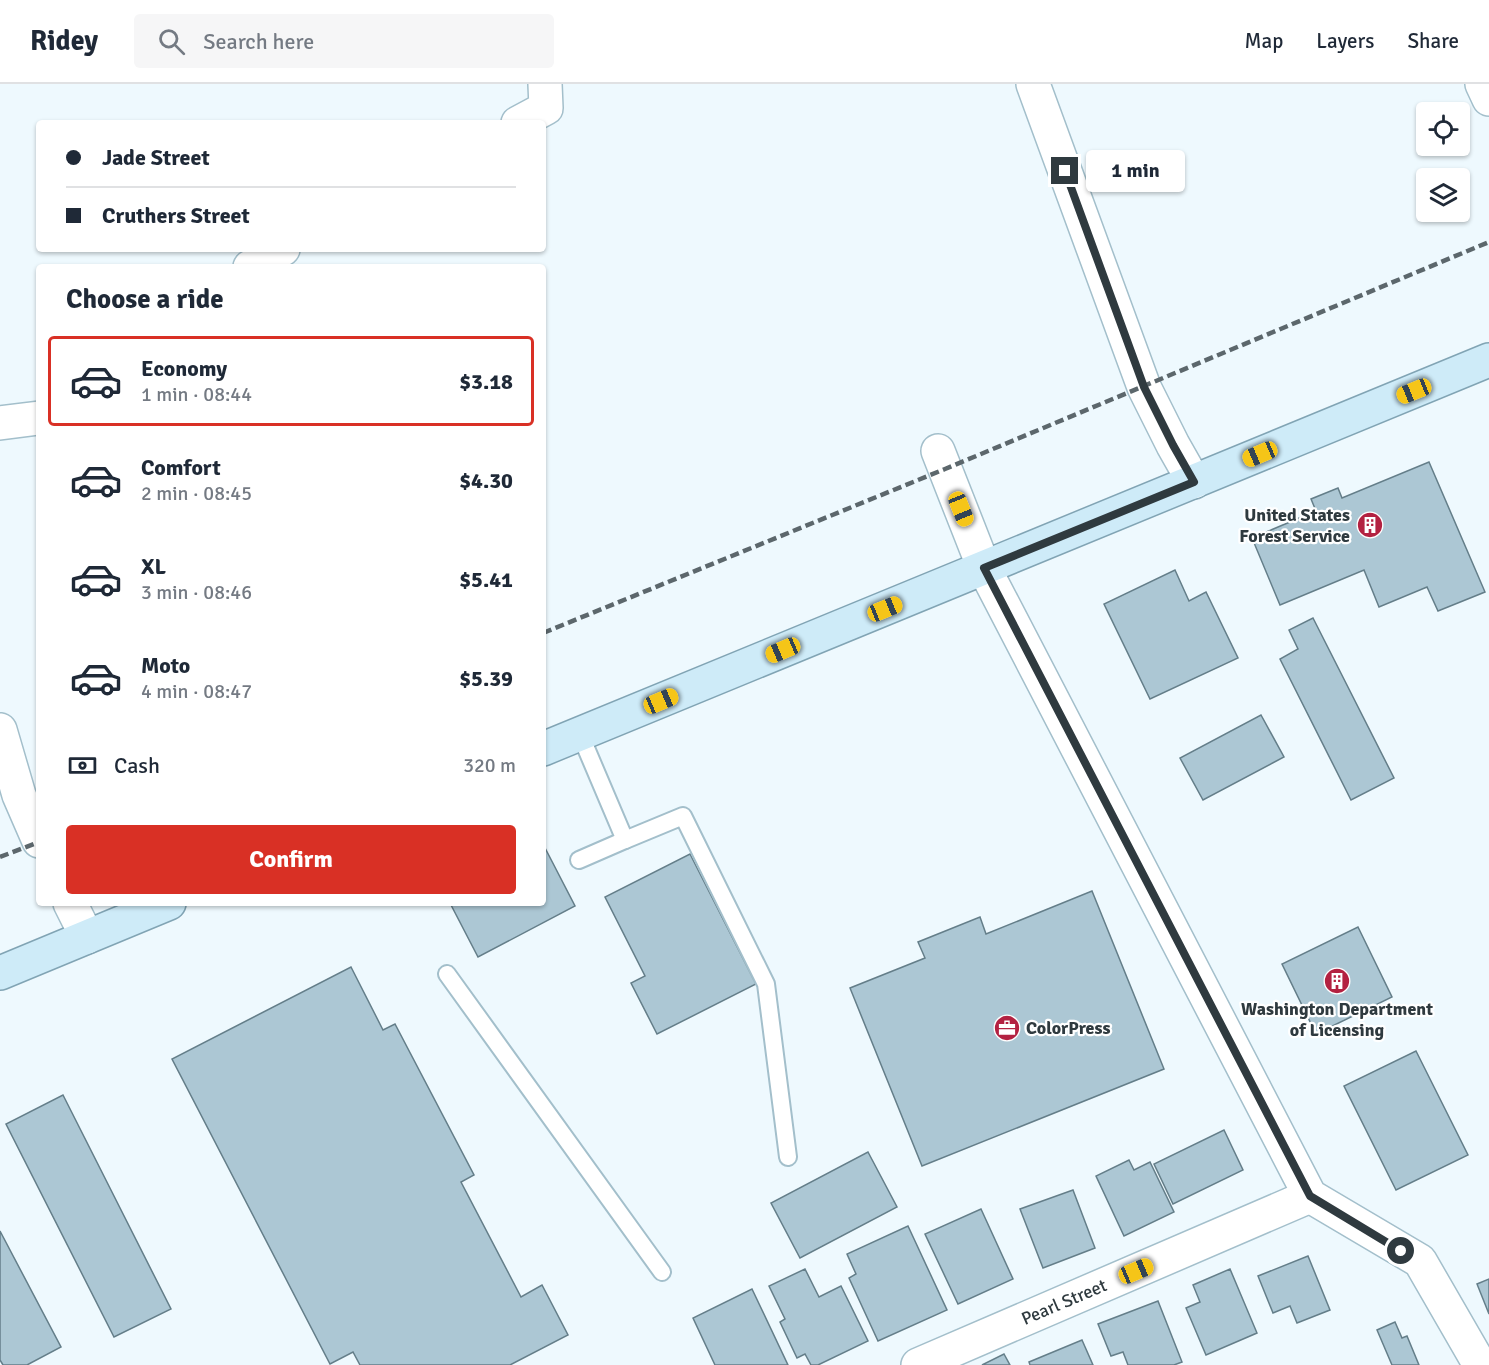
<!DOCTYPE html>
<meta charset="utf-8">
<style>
:root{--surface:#fff;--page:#f6f6f7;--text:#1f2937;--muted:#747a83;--line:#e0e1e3;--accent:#d93025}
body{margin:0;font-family:Signika,sans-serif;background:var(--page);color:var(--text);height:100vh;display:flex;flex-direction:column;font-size:22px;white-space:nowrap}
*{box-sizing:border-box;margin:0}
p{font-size:20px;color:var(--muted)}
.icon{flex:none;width:33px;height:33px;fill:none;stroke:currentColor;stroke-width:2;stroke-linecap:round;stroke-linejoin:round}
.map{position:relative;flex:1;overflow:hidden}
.drawer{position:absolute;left:36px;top:180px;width:510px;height:642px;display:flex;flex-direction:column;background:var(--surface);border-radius:6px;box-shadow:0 2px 4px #0004}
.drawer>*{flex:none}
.guide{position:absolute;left:36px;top:36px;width:510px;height:132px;border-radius:6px;box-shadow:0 2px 4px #0004;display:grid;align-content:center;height:132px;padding:0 30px;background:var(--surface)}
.tools{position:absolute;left:1416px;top:18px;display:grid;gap:12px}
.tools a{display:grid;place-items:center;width:54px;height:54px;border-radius:6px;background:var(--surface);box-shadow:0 2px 4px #0004;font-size:30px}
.end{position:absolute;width:27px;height:27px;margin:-14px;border:8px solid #2f3a3f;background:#fff;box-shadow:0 0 0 3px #fff}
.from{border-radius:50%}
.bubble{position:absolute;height:42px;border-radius:6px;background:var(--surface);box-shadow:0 2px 4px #0004;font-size:20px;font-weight:800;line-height:42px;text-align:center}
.car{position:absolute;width:18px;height:36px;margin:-18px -9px;border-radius:8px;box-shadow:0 0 4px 2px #0007;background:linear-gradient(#f5c518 24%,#345 0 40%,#f5c518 0 76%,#345 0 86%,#f5c518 0)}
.guide b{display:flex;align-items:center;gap:21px;height:57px;font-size:22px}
.guide b+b{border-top:2px solid var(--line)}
.guide i{width:15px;height:15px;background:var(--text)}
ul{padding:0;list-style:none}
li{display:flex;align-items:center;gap:18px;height:90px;margin:0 12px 9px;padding:0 18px;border:3px solid transparent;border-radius:6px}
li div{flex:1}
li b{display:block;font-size:22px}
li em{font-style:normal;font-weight:800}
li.active{border-color:var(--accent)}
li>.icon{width:54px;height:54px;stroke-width:1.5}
h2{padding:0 30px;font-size:27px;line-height:72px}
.pay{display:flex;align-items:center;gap:15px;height:66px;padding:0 30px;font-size:22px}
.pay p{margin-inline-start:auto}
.cta{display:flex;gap:12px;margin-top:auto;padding:12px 30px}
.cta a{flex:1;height:69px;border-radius:6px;background:var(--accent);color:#fff;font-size:24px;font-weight:800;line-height:69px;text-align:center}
header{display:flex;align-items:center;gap:36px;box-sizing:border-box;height:84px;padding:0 30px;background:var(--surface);border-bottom:2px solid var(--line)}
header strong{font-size:28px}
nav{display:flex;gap:33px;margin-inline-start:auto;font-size:21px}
.search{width:420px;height:54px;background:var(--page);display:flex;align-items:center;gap:15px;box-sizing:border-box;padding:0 21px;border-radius:6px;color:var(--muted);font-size:22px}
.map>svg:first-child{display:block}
.building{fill:#acc7d4;stroke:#647e89;stroke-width:1.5}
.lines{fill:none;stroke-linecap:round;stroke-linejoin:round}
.lane-casing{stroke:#a3bfcb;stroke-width:20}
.street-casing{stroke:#a3bfcb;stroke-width:36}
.primary-casing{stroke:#81a4b4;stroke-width:36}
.lane{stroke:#fff;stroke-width:16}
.street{stroke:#fff;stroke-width:33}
.primary{stroke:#ceebf8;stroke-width:33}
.rail{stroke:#5c676c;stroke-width:4.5;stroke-dasharray:9 4.5;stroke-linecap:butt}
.route{stroke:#2f3a3f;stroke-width:8}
.labels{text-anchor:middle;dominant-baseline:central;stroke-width:4.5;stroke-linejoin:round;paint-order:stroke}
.poi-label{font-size:18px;font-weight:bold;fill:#2f3a3f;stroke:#fff;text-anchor:end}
.street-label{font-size:18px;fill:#2f3a3f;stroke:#fff}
</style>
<header>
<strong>Ridey</strong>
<div class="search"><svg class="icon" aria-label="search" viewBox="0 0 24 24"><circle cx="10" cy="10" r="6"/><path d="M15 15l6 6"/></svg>Search here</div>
<nav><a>Map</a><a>Layers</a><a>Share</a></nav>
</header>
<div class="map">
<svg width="1489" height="1281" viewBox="0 0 1489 1281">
<rect width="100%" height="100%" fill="#eef9fe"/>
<g class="building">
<polygon points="1429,378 1485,508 1438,527 1427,503 1379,523 1364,486 1280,521 1252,454 1316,427 1311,415 1338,404 1342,414"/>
<polygon points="1175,486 1189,517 1206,508 1238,574 1150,615 1104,520"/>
<polygon points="1313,534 1394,694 1351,716 1280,575 1298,565 1289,546"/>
<polygon points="1261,631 1284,673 1203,716 1180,674"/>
<polygon points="543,760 575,822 478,873 450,819 543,819"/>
<polygon points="690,770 756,900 657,950 631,899 645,892 605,813"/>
<polygon points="1092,807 1164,985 922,1082 850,904 925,874 918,858 980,833 986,850"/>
<polygon points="1358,843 1392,913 1316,950 1282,880"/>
<polygon points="351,883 383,946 395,940 474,1091 461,1098 521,1213 542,1201 568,1251 510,1281 360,1281 353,1268 330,1280 172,975"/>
<polygon points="1416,967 1468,1071 1396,1106 1344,1002"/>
<polygon points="63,1011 171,1225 114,1253 6,1040"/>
<polygon points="1224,1046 1243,1086 1173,1120 1154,1080"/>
<polygon points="868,1068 897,1123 800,1174 771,1119"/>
<polygon points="1129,1076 1134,1086 1150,1078 1174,1128 1124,1152 1096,1092"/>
<polygon points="1073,1106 1095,1164 1043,1184 1020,1125"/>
<polygon points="981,1125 1013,1195 958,1220 925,1150"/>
<polygon points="908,1142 947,1226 878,1257 849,1194 856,1190 847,1170"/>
<polygon points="0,1147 61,1263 27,1281 3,1281 0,1276"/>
<polygon points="1308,1172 1330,1226 1297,1239 1290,1222 1273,1229 1258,1192"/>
<polygon points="805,1185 819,1213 841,1202 868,1257 818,1281 811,1281 805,1270 797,1274 780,1238 785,1235 769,1202"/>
<polygon points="1230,1185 1257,1249 1206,1271 1186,1224 1200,1218 1193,1201"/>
<polygon points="1489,1195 1489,1230 1477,1200"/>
<polygon points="752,1205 788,1281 715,1281 693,1234"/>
<polygon points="1158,1217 1182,1278 1174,1281 1128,1281 1123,1268 1111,1272 1098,1240"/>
<polygon points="1395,1238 1402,1254 1407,1252 1419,1281 1392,1281 1377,1246"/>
<polygon points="1082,1256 1093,1281 1030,1281 1029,1278"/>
<polygon points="1004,1270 1010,1281 982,1281"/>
</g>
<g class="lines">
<g class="lane-casing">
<g id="lane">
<polyline points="580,650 625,756 683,732 766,900 788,1073"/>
<polyline points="579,776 625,756"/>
<polyline points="447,890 662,1188"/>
</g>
</g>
<g class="street-casing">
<g id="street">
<polyline points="1033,0 1144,303 1173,361 1194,398"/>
<polyline points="1482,0 1489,15"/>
<polyline points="518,39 546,24 545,0"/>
<polyline points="250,183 283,165"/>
<polyline points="0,339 39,334"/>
<polyline points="938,367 984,484 1310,1112 1420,1177 1480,1281"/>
<polyline points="0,646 19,711 39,757"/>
<polyline points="70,819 87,853"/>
<polyline points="918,1281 1310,1112"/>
</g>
</g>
<g class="primary-casing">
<g id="primary">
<polyline points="543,665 1489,276"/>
<polyline points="0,889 169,819"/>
</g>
</g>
<use href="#lane" class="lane"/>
<use href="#street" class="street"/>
<use href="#primary" class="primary"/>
<g class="rail">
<polyline points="543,549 945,385 1489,158"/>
<polyline points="0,773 39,758"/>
</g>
</g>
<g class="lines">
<polyline class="route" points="1065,87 1144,303 1173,361 1194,398 984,484 1310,1112 1401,1167"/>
</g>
<defs>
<g id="building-disc" transform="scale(1.35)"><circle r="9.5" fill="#b32141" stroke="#fff"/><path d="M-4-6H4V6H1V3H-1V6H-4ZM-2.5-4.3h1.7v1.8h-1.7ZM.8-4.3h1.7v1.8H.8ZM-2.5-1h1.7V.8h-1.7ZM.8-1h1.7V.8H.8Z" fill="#fff"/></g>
<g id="office-disc" transform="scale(1.35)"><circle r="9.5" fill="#b32141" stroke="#fff"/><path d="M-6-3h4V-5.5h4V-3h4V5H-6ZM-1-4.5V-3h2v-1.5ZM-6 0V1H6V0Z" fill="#fff"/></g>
</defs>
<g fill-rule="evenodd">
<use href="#building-disc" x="1370" y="441"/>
<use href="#building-disc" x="1337" y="897"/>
<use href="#office-disc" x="1007" y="944"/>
</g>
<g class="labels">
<g class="poi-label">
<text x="1350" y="431">United States<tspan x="1350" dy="21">Forest Service</tspan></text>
<text x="1337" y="925" text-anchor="middle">Washington Department<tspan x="1337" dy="21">of Licensing</tspan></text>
<text x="1026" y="944" text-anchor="start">ColorPress</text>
</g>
<g class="street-label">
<text transform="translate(1064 1218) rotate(-23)">Pearl Street</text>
</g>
</g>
</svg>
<div class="tools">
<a><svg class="icon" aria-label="locate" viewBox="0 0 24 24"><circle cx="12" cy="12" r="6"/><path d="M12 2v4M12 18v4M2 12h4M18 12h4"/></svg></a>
<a><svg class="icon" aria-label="layers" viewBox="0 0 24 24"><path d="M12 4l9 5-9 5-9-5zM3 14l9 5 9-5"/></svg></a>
</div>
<i class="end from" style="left:1401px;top:1167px"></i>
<i class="end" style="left:1065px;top:87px"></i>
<div class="bubble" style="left:1086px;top:66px;width:99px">1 min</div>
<i class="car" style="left:1414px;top:307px;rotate:248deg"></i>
<i class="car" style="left:1260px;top:370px;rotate:247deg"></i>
<i class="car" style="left:961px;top:425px;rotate:158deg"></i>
<i class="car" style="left:885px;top:525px;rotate:68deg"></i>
<i class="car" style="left:783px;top:566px;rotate:247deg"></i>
<i class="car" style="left:661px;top:617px;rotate:67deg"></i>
<i class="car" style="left:1136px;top:1187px;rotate:67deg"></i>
<div class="guide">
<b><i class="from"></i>Jade Street</b>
<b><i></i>Cruthers Street</b>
</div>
<section class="drawer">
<h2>Choose a ride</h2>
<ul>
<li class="active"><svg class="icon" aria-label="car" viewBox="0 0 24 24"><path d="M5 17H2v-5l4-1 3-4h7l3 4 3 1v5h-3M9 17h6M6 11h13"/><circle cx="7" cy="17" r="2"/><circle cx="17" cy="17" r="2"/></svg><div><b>Economy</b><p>1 min · 08:44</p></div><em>$3.18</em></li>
<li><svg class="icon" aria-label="car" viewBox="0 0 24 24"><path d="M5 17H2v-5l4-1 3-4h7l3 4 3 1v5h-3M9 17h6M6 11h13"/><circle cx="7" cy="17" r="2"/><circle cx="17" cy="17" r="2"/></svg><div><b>Comfort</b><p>2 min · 08:45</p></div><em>$4.30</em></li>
<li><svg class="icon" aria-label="car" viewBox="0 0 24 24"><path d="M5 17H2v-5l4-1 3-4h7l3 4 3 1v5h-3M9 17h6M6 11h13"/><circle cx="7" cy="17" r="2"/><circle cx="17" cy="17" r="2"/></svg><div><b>XL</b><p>3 min · 08:46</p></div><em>$5.41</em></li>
<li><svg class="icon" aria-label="car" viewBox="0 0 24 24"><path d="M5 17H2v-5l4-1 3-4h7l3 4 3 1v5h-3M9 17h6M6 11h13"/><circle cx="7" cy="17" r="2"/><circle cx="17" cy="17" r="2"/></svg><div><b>Moto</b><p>4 min · 08:47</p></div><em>$5.39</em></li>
</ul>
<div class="pay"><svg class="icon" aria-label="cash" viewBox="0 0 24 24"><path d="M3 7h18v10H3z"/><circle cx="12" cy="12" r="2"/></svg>Cash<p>320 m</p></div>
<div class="cta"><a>Confirm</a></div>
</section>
</div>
